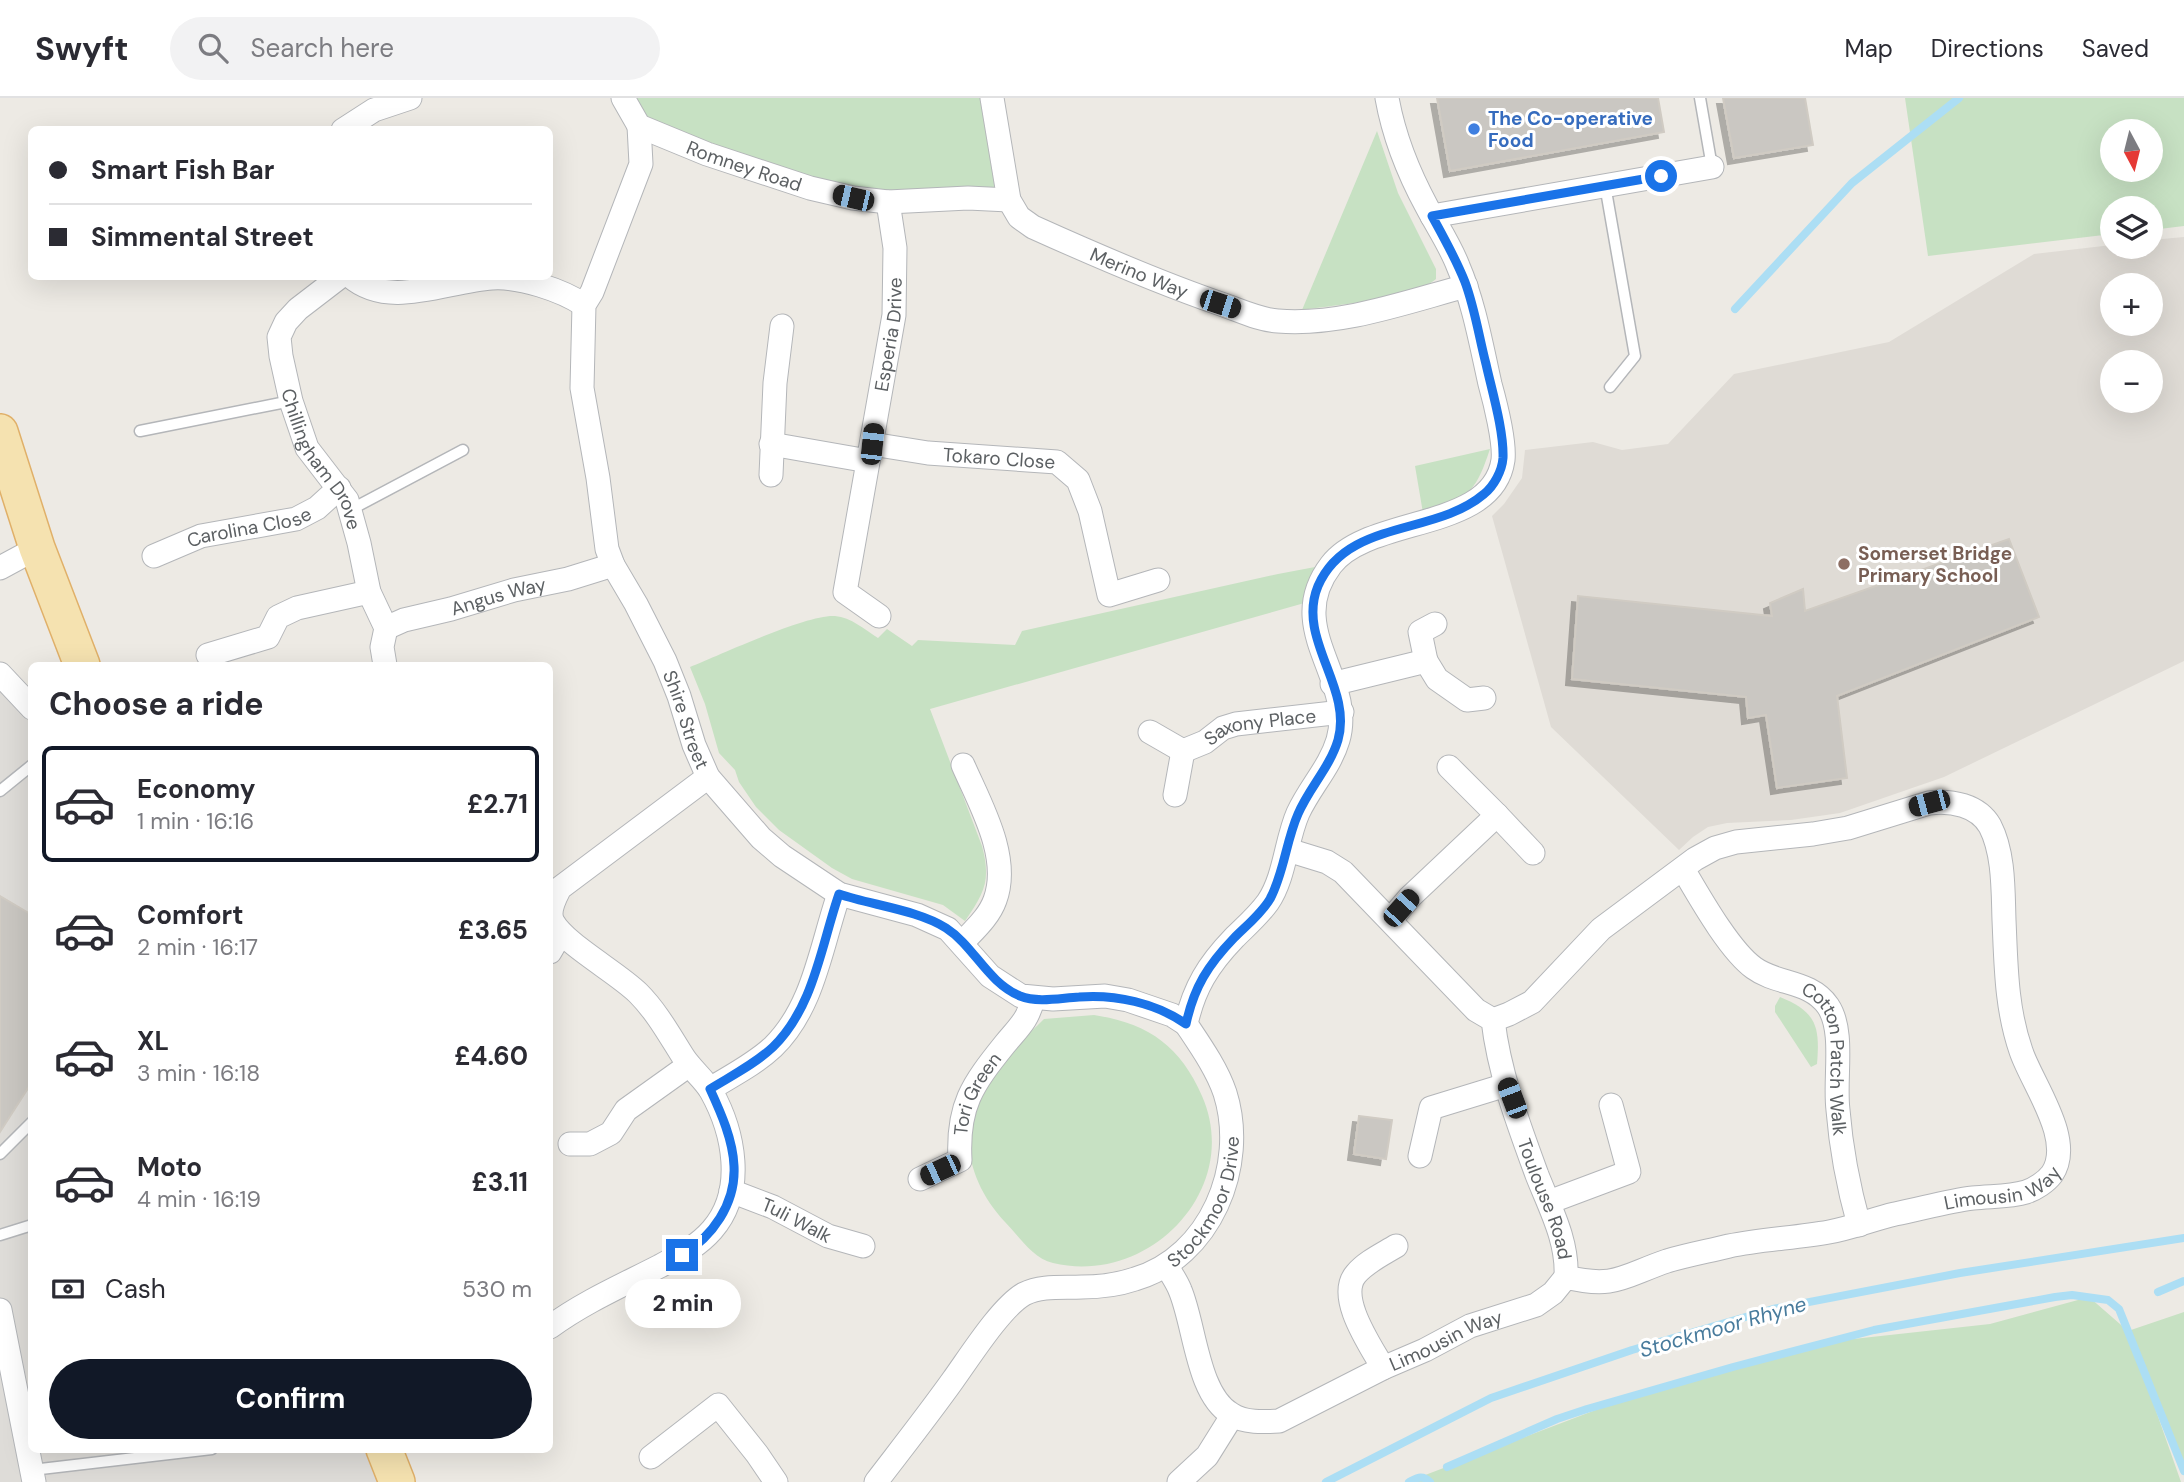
<!DOCTYPE html>
<meta charset="utf-8">
<style>
:root{--surface:#fff;--page:#f2f2f3;--text:#2b2b33;--muted:#7c7c81;--line:#e1e1e2;--accent:#111827}
body{margin:0;font-family:"DM Sans",sans-serif;background:var(--page);color:var(--text);height:100vh;display:flex;flex-direction:column;font-size:26px;white-space:nowrap}
*{box-sizing:border-box;margin:0}
p{font-size:23px;color:var(--muted)}
.icon{flex:none;width:38px;height:38px;fill:none;stroke:currentColor;stroke-width:2;stroke-linecap:round;stroke-linejoin:round}
.map{position:relative;flex:1;overflow:hidden}
.drawer{position:absolute;left:28px;top:564px;width:525px;height:791px;display:flex;flex-direction:column;background:var(--surface);border-radius:10px;box-shadow:0 7px 28px #0002}
.drawer>*{flex:none}
.guide{position:absolute;left:28px;top:28px;width:525px;height:154px;border-radius:10px;box-shadow:0 7px 28px #0002;display:grid;align-content:center;height:154px;padding:0 21px;background:var(--surface)}
.needle{width:46px;rotate:173deg}
.tools{position:absolute;left:2100px;top:21px;display:grid;gap:14px}
.tools a{display:grid;place-items:center;width:63px;height:63px;border-radius:50%;background:var(--surface);box-shadow:0 7px 28px #0002;font-size:35px}
.end{position:absolute;width:32px;height:32px;margin:-16px;border:9px solid #1a73e8;background:#fff;box-shadow:0 0 0 4px #fff}
.from{border-radius:50%}
.bubble{position:absolute;height:49px;border-radius:24px;background:var(--surface);box-shadow:0 7px 28px #0002;font-size:23px;font-weight:700;line-height:49px;text-align:center}
.car{position:absolute;width:21px;height:42px;margin:-21px -10px;border-radius:9px;box-shadow:0 0 5px 2px #0007;background:linear-gradient(#222 24%,#8ab4d8 0 40%,#222 0 76%,#8ab4d8 0 86%,#222 0)}
.guide b{display:flex;align-items:center;gap:24px;height:66px;font-size:26px}
.guide b+b{border-top:2px solid var(--line)}
.guide i{width:18px;height:18px;background:var(--text)}
ul{padding:0;list-style:none}
li{display:flex;align-items:center;gap:21px;height:116px;margin:0 14px 10px;padding:0 7px;border:4px solid transparent;border-radius:10px}
li div{flex:1}
li b{display:block;font-size:26px}
li em{font-style:normal;font-weight:700}
li.current{border-color:var(--accent)}
li>.icon{width:63px;height:63px;stroke-width:1.5}
h2{padding:0 21px;font-size:32px;line-height:84px}
.pay{display:flex;align-items:center;gap:18px;height:77px;padding:0 21px;font-size:26px}
.pay p{margin-inline-start:auto}
.action{display:flex;gap:14px;margin-top:auto;padding:14px 21px}
.action a{flex:1;height:80px;border-radius:42px;background:var(--accent);color:#fff;font-size:28px;font-weight:700;line-height:80px;text-align:center}
header{display:flex;align-items:center;gap:42px;box-sizing:border-box;height:98px;padding:0 35px;background:var(--surface);border-bottom:2px solid var(--line)}
header strong{font-size:33px}
nav{display:flex;gap:38px;margin-inline-start:auto;font-size:24px}
.search{width:490px;height:63px;background:var(--page);display:flex;align-items:center;gap:18px;box-sizing:border-box;padding:0 24px;border-radius:38px;color:var(--muted);font-size:26px}
.map>svg:first-child{display:block}
.industrial{fill:#dedcd8}
.education{fill:#dfdbd5;fill-rule:evenodd}
.green{fill:#c7e1c3;fill-rule:evenodd}
.lines{fill:none;stroke-linecap:round;stroke-linejoin:round}
.stream{stroke:#acdef4;stroke-width:8}
.building{fill:#cac7c2;stroke:#d0cbc3;stroke-width:2;filter:url(#shadow)}
.lane-casing{stroke:#b4b6b9;stroke-width:13}
.street-casing{stroke:#b4b6b9;stroke-width:25}
.primary-casing{stroke:#e0b069;stroke-width:38}
.lane{stroke:#fff;stroke-width:10}
.street{stroke:#fff;stroke-width:23}
.primary{stroke:#f5e2b0;stroke-width:35}
.route{stroke:#1a73e8;stroke-width:9}
.shop-dot{fill:#3f7fe0;stroke:#fff;stroke-width:2.5}
.education-dot{fill:#8d6e63;stroke:#fff;stroke-width:2.5}
.labels{text-anchor:middle;dominant-baseline:central;stroke-width:6;stroke-linejoin:round;paint-order:stroke}
.shop-label{font-size:19px;font-weight:bold;fill:#366cbe;stroke:#fff;text-anchor:start}
.street-label{font-size:19px;fill:#5c6063;stroke:#fff}
.education-label{font-size:19px;font-weight:bold;fill:#785e54;stroke:#fff;text-anchor:start}
.water-label{font-size:21px;font-style:italic;fill:#487b9c;stroke:#fff}
</style>
<header>
<strong>Swyft</strong>
<div class="search"><svg class="icon" aria-label="search" viewBox="0 0 24 24"><circle cx="10" cy="10" r="6"/><path d="M15 15l6 6"/></svg>Search here</div>
<nav><a>Map</a><a>Directions</a><a>Saved</a></nav>
</header>
<div class="map">
<svg width="2184" height="1384" viewBox="0 0 2184 1384">
<defs>
<filter id="shadow"><feDropShadow dx="-6" dy="6" stdDeviation="0" flood-color="#0004"/></filter>
</defs>
<rect width="100%" height="100%" fill="#edeae4"/>
<polygon class="industrial" points="0,576 32,611 32,1351 384,1351 397,1384 0,1384"/>
<path class="education" d="M 2184,139 L 2184,563 L 1944,679 L 1840,715 L 1791,722 L 1727,725 L 1708,729 L 1693,739 L 1679,752 L 1551,629 L 1492,418 L 1504,406 L 1522,380 L 1525,352 L 1593,344 L 1622,352 L 1668,346 L 1734,276 L 1889,244 L 2034,156 L 2112,147 L 2112,149 L 2151,149 L 2151,142 ZM 2112,187 L 2151,187 L 2151,226 L 2112,226 ZM 2112,264 L 2151,264 L 2151,303 L 2112,303 Z"/>
<g class="green">
<polygon points="623,0 992,0 1009,102 888,104 639,28"/>
<path d="M 1905,0 L 2184,0 L 2184,128 L 2151,132 L 2151,110 L 2112,110 L 2112,136 L 1928,158 ZM 2151,33 L 2151,72 L 2112,72 L 2112,33 Z"/>
<path d="M 1377,33 L 1398,95 L 1436,171 L 1436,181 C 1414,201 1334,207 1302,212 Z"/>
<path d="M 1490,351 C 1474,399 1468,398 1423,415 L 1415,368 Z"/>
<path d="M 1331,466 L 1315,502 L 930,611 L 982,748 C 991,782 985,794 965,823 L 943,807 L 852,781 L 832,770 L 779,732 L 756,709 L 739,684 L 735,672 L 719,655 L 705,606 L 690,569 C 720,557 807,516 835,518 C 851,519 865,532 878,540 L 887,531 L 912,548 L 918,542 L 1015,547 L 1022,533 L 1278,476 Z"/>
<path d="M 1780,899 C 1817,914 1820,929 1817,966 L 1811,969 L 1775,914 L 1775,908 Z"/>
<path d="M 1094,917 C 1147,925 1180,947 1202,998 C 1243,1091 1149,1188 1053,1165 C 1032,1160 1019,1138 1005,1124 C 979,1096 964,1061 970,1022 C 972,1011 989,981 996,971 C 1009,952 1028,937 1044,921 Z"/>
<polygon points="2089,1199 2128,1233 2184,1214 2184,1374 2136,1256 2181,1384 1411,1384 1420,1379 1643,1294 1826,1244 1990,1226"/>
</g>
<g class="lines">
<g class="stream">
<polyline points="1735,211 1852,85 1959,0"/>
<polyline points="2158,1194 2184,1183"/>
<polyline points="1447,1369 1557,1321 1587,1311 1733,1269 1874,1232 2055,1199 2072,1197 2108,1202 2119,1211 2184,1373"/>
<polyline points="1326,1384 1491,1300 1632,1252 1773,1211 1960,1175 2184,1140"/>
<path d="M 1409,1384 C 1417,1380 1422,1376 1430,1384"/>
</g>
</g>
<g class="building">
<polygon points="1437,0 1658,0 1664,34 1450,73"/>
<polygon points="1723,0 1805,0 1813,47 1734,60"/>
<polygon points="2009,441 2039,519 1837,598 1847,680 1777,690 1766,617 1748,620 1746,599 1572,581 1578,498 1772,518 1770,505 1803,491 1805,513"/>
<polygon points="0,798 32,817 32,984 0,1034"/>
<polygon points="1359,1018 1392,1022 1386,1061 1354,1056"/>
</g>
<g class="lines">
<g class="lane-casing">
<g id="lane">
<polyline points="1700,0 1712,69"/>
<polyline points="1605,87 1635,258 1610,289"/>
<polyline points="140,333 291,303"/>
<polyline points="350,412 463,352"/>
<polyline points="0,693 32,667"/>
<polyline points="0,1056 32,1024"/>
<polyline points="0,1137 32,1127"/>
<polyline points="32,1372 212,1351"/>
</g>
</g>
<g class="street-casing">
<g id="street">
<path id="s1" d="M 623,0 L 639,28 L 707,56 L 810,90 L 853,100 L 888,104 L 968,100 L 1009,102"/>
<path id="s2" d="M 992,0 L 1009,102 L 1019,119 L 1033,129 C 1095,157 1157,184 1221,206 C 1239,212 1259,222 1278,223 C 1341,228 1406,204 1466,188"/>
<path id="s3" d="M 639,28 L 641,66 L 592,194 L 584,207 L 582,290 L 598,380 L 607,451 L 613,467 L 636,506 L 665,563 L 679,598 L 694,647 L 708,679 L 761,740 L 782,758 L 839,796 L 917,817 L 948,831 L 990,878 L 1021,898 L 1053,901 L 1105,898 L 1128,902 L 1172,917 L 1186,926"/>
<polyline points="343,32 374,12 410,0"/>
<polyline points="1432,118 1712,69"/>
<path id="s4" d="M 341,178 L 298,211 L 286,224 L 279,239 L 281,258 L 291,303 L 307,350 L 347,402 L 359,445 L 369,494 L 386,530 L 382,549 L 385,567"/>
<path d="M 350,178 C 389,212 446,183 492,180 C 519,178 562,192 584,207"/>
<polyline points="771,346 868,363"/>
<path id="s5" d="M 872,346 L 928,355 L 1057,364 L 1078,382 L 1090,413 L 1109,497 L 1158,482"/>
<polyline points="771,377 775,285 782,228"/>
<path id="s6" d="M 154,458 L 201,438 L 296,421 L 317,410 L 339,390"/>
<polyline points="0,470 37,450"/>
<path id="s7" d="M 879,518 L 845,494 L 894,217 L 895,150 L 888,104"/>
<path id="s8" d="M 386,530 L 404,522 L 451,511 L 514,492 L 568,481 L 613,467"/>
<polyline points="208,557 268,539 278,519 297,510 369,494"/>
<polyline points="1426,563 1420,534 1435,526"/>
<polyline points="0,576 32,610"/>
<polyline points="1332,586 1426,563 1437,581 1467,602 1484,600"/>
<path id="s9" d="M 1150,634 L 1183,653 L 1205,644 L 1223,630 L 1236,626 L 1342,614"/>
<polyline points="1175,697 1183,653"/>
<polyline points="1497,717 1533,755"/>
<path id="s10" d="M 1288,752 L 1327,764 L 1343,774 L 1476,912 L 1493,922 C 1499,975 1519,1028 1537,1077 C 1550,1110 1568,1143 1566,1179"/>
<path id="s11" d="M 1683,771 C 1699,798 1729,852 1754,870 C 1777,887 1810,882 1828,908 C 1845,933 1834,981 1838,1012 C 1841,1050 1849,1091 1859,1127"/>
<polyline points="1391,821 1410,799 1497,717 1449,669"/>
<path d="M 962,845 C 974,832 989,819 995,802 C 1011,759 980,706 963,667"/>
<polyline points="550,854 561,835"/>
<path d="M 710,991 C 731,978 755,966 773,949 C 814,909 821,848 839,796"/>
<polyline points="570,1046 590,1046 611,1035 626,1012 689,967"/>
<polyline points="1420,1058 1431,1010 1506,987"/>
<path id="s12" d="M 920,1081 L 960,1062 C 957,1008 972,987 1005,946 C 1019,929 1028,922 1033,901"/>
<path id="s13" d="M 731,1093 L 773,1109 L 828,1138 L 863,1148"/>
<polyline points="1549,1104 1629,1074 1611,1007"/>
<path id="s14" d="M 1167,1168 C 1171,1176 1177,1184 1180,1192 C 1195,1227 1197,1296 1231,1316 C 1244,1325 1264,1324 1279,1323 L 1383,1270 L 1425,1252 L 1470,1228 L 1536,1207 L 1553,1195 L 1566,1179 C 1615,1191 1623,1178 1667,1163 C 1687,1157 1709,1153 1729,1148 C 1762,1141 1796,1140 1829,1134 C 1852,1130 1873,1121 1895,1116 C 1921,1111 1947,1103 1973,1100 C 1990,1098 2010,1099 2026,1094 C 2035,1091 2046,1084 2052,1076 C 2075,1042 2032,986 2021,953 C 2006,910 2006,866 2004,822 C 2003,792 2004,755 1990,728 C 1978,707 1951,702 1929,705 L 1848,730 L 1813,736 L 1736,744 L 1715,750 L 1695,761 L 1601,831 L 1532,904 L 1509,916 L 1493,922"/>
<polyline points="0,1212 34,1384"/>
<path d="M 550,1229 C 584,1204 623,1187 660,1168 C 680,1157 697,1149 712,1132 C 746,1093 734,1034 711,993 C 704,981 692,972 684,960 C 670,938 657,914 638,895 C 618,875 565,846 553,824 C 547,813 555,800 560,790 L 708,679"/>
<path d="M 1383,1270 C 1371,1248 1336,1199 1356,1176 C 1366,1164 1383,1156 1396,1148"/>
<polyline points="651,1359 718,1307 757,1356 776,1384"/>
<path id="s15" d="M 876,1384 C 902,1350 928,1317 953,1282 C 969,1260 1001,1209 1024,1196 C 1042,1187 1063,1190 1082,1189 C 1100,1189 1117,1187 1135,1181 C 1210,1159 1248,1068 1225,995 C 1217,971 1200,947 1186,926 C 1194,890 1208,867 1234,840 C 1245,829 1258,818 1268,804 C 1285,779 1286,742 1298,715 C 1310,689 1330,669 1338,642 C 1356,580 1282,531 1331,467 C 1369,417 1493,434 1503,362 C 1505,344 1495,304 1490,286 C 1481,246 1474,205 1458,168 C 1450,147 1437,128 1427,109 C 1408,74 1394,39 1387,0"/>
<polyline points="1179,1384 1207,1358 1232,1318"/>
</g>
</g>
<g class="primary-casing">
<g id="primary">
<polyline points="0,334 37,450 82,567"/>
<polyline points="384,1351 397,1384"/>
</g>
</g>
<use href="#lane" class="lane"/>
<use href="#street" class="street"/>
<use href="#primary" class="primary"/>
</g>
<g class="lines">
<path class="route" d="M 682,1157 C 712,1139 736,1106 734,1068 C 733,1042 721,1015 710,991 C 731,978 755,966 773,949 C 814,909 821,848 839,796 C 871,807 918,812 946,830 C 974,848 987,884 1020,898 C 1038,905 1060,900 1079,899 C 1115,896 1156,905 1186,926 C 1194,889 1208,867 1234,840 C 1246,828 1261,816 1270,801 C 1284,775 1286,743 1298,716 C 1309,690 1330,669 1338,642 C 1353,589 1296,541 1318,488 C 1347,421 1435,438 1484,396 C 1494,388 1502,373 1503,360 C 1504,333 1492,293 1486,266 C 1479,239 1475,211 1465,184 C 1456,161 1444,140 1432,118 L 1661,78"/>
</g>
<circle class="shop-dot" cx="1474" cy="31" r="7"/>
<circle class="education-dot" cx="1844" cy="466" r="7"/>
<g class="labels">
<g class="shop-label">
<text x="1488" y="20">The Co-operative<tspan x="1488" dy="22">Food</tspan></text>
</g>
<g class="street-label">
<text stroke="none"><textPath href="#s1" startOffset="145">Romney Road</textPath></text>
<text stroke="none"><textPath href="#s2" startOffset="256">Merino Way</textPath></text>
<text stroke="none"><textPath href="#s7" startOffset="303">Esperia Drive</textPath></text>
<text stroke="none"><textPath href="#s4" startOffset="220">Chillingham Drove</textPath></text>
<text stroke="none"><textPath href="#s5" startOffset="128">Tokaro Close</textPath></text>
<text stroke="none"><textPath href="#s6" startOffset="100">Carolina Close</textPath></text>
<text stroke="none"><textPath href="#s8" startOffset="117">Angus Way</textPath></text>
<text stroke="none"><textPath href="#s3" startOffset="625">Shire Street</textPath></text>
<text stroke="none"><textPath href="#s9" startOffset="121">Saxony Place</textPath></text>
<text stroke="none"><textPath href="#s11" startOffset="257">Cotton Patch Walk</textPath></text>
<text stroke="none"><textPath href="#s12" startOffset="114">Tori Green</textPath></text>
<text stroke="none"><textPath href="#s14" startOffset="987">Limousin Way</textPath></text>
<text stroke="none"><textPath href="#s15" startOffset="464">Stockmoor Drive</textPath></text>
<text stroke="none"><textPath href="#s10" startOffset="458">Toulouse Road</textPath></text>
<text stroke="none"><textPath href="#s13" startOffset="72">Tuli Walk</textPath></text>
<text stroke="none"><textPath href="#s14" startOffset="399">Limousin Way</textPath></text>
</g>
<g class="education-label">
<text x="1858" y="455">Somerset Bridge<tspan x="1858" dy="22">Primary School</tspan></text>
</g>
<g class="water-label">
<text transform="translate(1723 1229) rotate(-16)">Stockmoor Rhyne</text>
</g>
</g>
</svg>
<div class="tools">
<a><svg class="needle" viewBox="-14 -14 28 28"><path d="M0-13l5 13h-10z" fill="#e53935"/><path d="M0 13l5-13h-10z" fill="#7c7c81"/></svg></a>
<a><svg class="icon" aria-label="layers" viewBox="0 0 24 24"><path d="M12 4l9 5-9 5-9-5zM3 14l9 5 9-5"/></svg></a>
<a>+</a>
<a>−</a>
</div>
<i class="end from" style="left:1661px;top:78px"></i>
<i class="end" style="left:682px;top:1157px"></i>
<div class="bubble" style="left:625px;top:1181px;width:116px">2 min</div>
<i class="car" style="left:853px;top:100px;rotate:283deg"></i>
<i class="car" style="left:1220px;top:206px;rotate:108deg"></i>
<i class="car" style="left:872px;top:346px;rotate:6deg"></i>
<i class="car" style="left:1929px;top:705px;rotate:255deg"></i>
<i class="car" style="left:1401px;top:810px;rotate:42deg"></i>
<i class="car" style="left:1512px;top:1000px;rotate:339deg"></i>
<i class="car" style="left:940px;top:1072px;rotate:245deg"></i>
<div class="guide">
<b><i class="from"></i>Smart Fish Bar</b>
<b><i></i>Simmental Street</b>
</div>
<section class="drawer">
<h2>Choose a ride</h2>
<ul>
<li class="current"><svg class="icon" aria-label="car" viewBox="0 0 24 24"><path d="M5 17H2v-5l4-1 3-4h7l3 4 3 1v5h-3M9 17h6M6 11h13"/><circle cx="7" cy="17" r="2"/><circle cx="17" cy="17" r="2"/></svg><div><b>Economy</b><p>1 min · 16:16</p></div><em>£2.71</em></li>
<li><svg class="icon" aria-label="car" viewBox="0 0 24 24"><path d="M5 17H2v-5l4-1 3-4h7l3 4 3 1v5h-3M9 17h6M6 11h13"/><circle cx="7" cy="17" r="2"/><circle cx="17" cy="17" r="2"/></svg><div><b>Comfort</b><p>2 min · 16:17</p></div><em>£3.65</em></li>
<li><svg class="icon" aria-label="car" viewBox="0 0 24 24"><path d="M5 17H2v-5l4-1 3-4h7l3 4 3 1v5h-3M9 17h6M6 11h13"/><circle cx="7" cy="17" r="2"/><circle cx="17" cy="17" r="2"/></svg><div><b>XL</b><p>3 min · 16:18</p></div><em>£4.60</em></li>
<li><svg class="icon" aria-label="car" viewBox="0 0 24 24"><path d="M5 17H2v-5l4-1 3-4h7l3 4 3 1v5h-3M9 17h6M6 11h13"/><circle cx="7" cy="17" r="2"/><circle cx="17" cy="17" r="2"/></svg><div><b>Moto</b><p>4 min · 16:19</p></div><em>£3.11</em></li>
</ul>
<div class="pay"><svg class="icon" aria-label="cash" viewBox="0 0 24 24"><path d="M3 7h18v10H3z"/><circle cx="12" cy="12" r="2"/></svg>Cash<p>530 m</p></div>
<div class="action"><a>Confirm</a></div>
</section>
</div>
